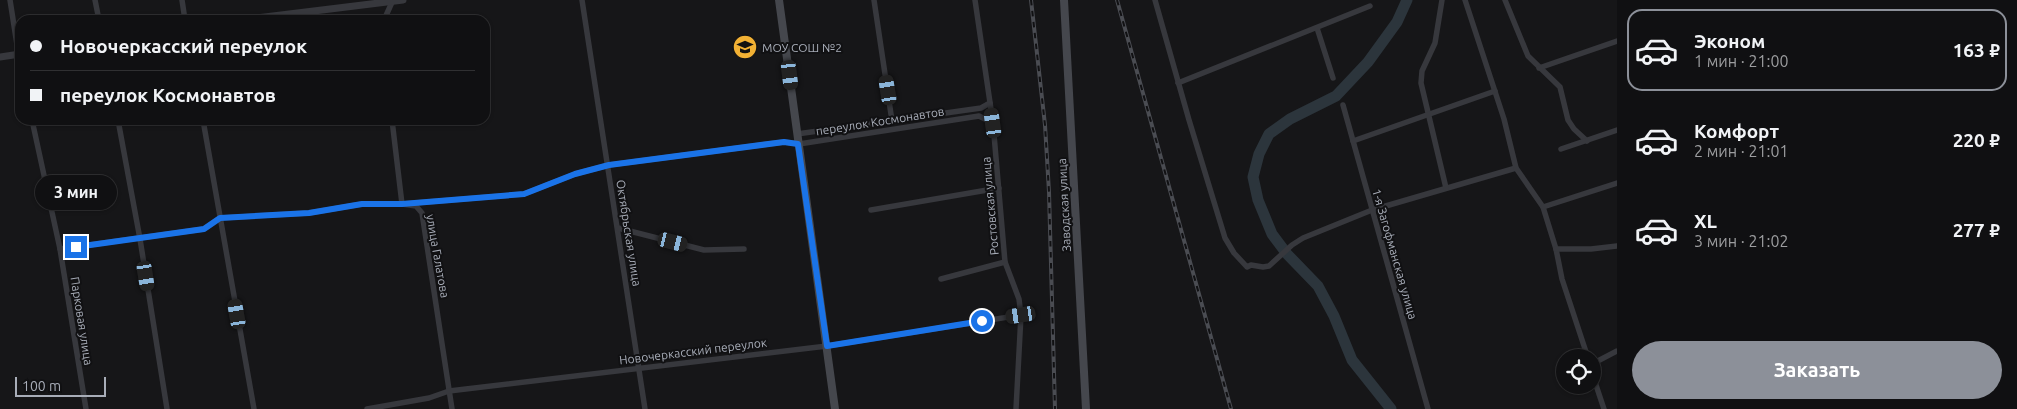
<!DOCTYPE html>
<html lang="ru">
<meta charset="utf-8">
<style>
:root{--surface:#101012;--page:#1e1e20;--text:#f1f3f6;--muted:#9c9d9f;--line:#303032;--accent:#8c9099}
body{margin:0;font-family:Ubuntu,sans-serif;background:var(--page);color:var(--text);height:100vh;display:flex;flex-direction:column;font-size:19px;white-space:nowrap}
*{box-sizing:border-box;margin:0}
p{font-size:16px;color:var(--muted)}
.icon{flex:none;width:28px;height:28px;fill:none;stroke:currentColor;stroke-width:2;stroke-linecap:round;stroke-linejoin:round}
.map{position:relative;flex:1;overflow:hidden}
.panel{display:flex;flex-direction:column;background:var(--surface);width:400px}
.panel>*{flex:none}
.guide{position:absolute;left:15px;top:15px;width:475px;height:110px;border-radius:15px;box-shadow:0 1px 4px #0004,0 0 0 1px var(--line);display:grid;align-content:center;height:110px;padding:0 15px;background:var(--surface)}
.tools{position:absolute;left:1556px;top:349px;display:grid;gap:10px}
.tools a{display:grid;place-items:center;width:45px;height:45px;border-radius:50%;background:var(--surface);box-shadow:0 1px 4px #0004,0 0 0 1px var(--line);font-size:25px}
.scale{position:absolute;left:15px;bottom:12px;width:91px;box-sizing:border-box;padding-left:5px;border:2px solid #a8adb8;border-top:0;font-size:14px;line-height:18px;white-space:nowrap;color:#a8adb8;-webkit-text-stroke:4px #111113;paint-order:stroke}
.end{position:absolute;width:22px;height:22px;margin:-11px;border:6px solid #1a73e8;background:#fff;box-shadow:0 0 0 2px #fff}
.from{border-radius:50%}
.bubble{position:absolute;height:35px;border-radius:18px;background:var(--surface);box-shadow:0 1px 4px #0004,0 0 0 1px var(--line);font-size:16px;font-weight:700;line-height:35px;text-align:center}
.car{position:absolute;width:15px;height:30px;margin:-15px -8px;border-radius:6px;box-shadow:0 0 4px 1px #0007;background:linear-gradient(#222 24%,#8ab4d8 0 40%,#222 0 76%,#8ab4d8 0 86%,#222 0)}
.guide b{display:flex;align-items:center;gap:18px;height:48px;font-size:19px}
.guide b+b{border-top:1px solid var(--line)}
.guide i{width:12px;height:12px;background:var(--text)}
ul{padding:9px 0 0;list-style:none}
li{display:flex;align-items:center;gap:15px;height:82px;margin:0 10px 8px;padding:0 5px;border:2px solid transparent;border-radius:15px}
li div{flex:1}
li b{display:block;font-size:19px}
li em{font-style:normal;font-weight:700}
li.current{border-color:var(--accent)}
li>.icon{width:45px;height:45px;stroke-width:1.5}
.action{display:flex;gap:10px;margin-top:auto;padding:10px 15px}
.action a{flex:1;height:58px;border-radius:30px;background:var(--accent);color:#fff;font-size:20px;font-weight:700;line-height:58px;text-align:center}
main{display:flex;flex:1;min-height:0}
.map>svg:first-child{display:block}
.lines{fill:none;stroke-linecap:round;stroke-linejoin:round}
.river{stroke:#2c353c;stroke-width:11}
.minor{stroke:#37383d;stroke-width:5.5}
.tertiary{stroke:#37383d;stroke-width:7}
.secondary{stroke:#45474d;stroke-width:8}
.rail-casing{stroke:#4a4c52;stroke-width:4}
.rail{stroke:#111113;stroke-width:2;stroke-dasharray:5.5;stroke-linecap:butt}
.route{stroke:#1a73e8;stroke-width:6}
.labels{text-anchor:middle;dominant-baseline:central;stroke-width:4;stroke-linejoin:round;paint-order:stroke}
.poi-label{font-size:12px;fill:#a8adb8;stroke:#111113;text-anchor:start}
.street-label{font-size:12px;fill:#a8adb8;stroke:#111113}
</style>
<main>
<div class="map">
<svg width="1617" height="409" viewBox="0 0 1617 409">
<rect width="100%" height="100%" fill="#161618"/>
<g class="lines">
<polyline class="river" points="1391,409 1352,360 1334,316 1318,286 1287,254 1272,234 1258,200 1253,177 1259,154 1269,134 1290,119 1336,96 1368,62 1397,22 1407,0"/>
<g class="minor">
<polyline points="10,0 20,64"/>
<polyline points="95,0 99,20"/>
<polyline points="182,0 185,20"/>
<polyline points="582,0 645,409"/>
<polyline points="874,0 892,121"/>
<polyline points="975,0 993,123 1005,262 1019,299 1021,315 1016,409"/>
<polyline points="1155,0 1189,120 1225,238 1234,253 1247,267 1251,265 1263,267 1269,266 1292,245 1303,238 1372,210 1516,168"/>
<polyline points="1442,0 1435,43 1422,71 1421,83 1446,188"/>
<polyline points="1465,0 1504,119 1516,168 1543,207 1556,249 1562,279 1588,358"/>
<polyline points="1505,0 1528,56 1560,87 1568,120 1574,129 1587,141"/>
<polyline points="384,20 393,0"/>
<polyline points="1317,28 1333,78"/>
<polyline points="1539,68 1617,41"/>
<polyline points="1178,83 1370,6"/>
<polyline points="1343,105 1428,409"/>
<polyline points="32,120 60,249 86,409"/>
<polyline points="118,120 140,239 167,409"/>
<polyline points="203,120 254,409"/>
<polyline points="392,120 402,204 416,206 422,213 452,409"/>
<polyline points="797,134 981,108 990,103"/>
<polyline points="1353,141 1495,91"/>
<polyline points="1561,149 1617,130"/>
<polyline points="1543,207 1617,183"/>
<polyline points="871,210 999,188"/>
<polyline points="618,228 704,250 744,249"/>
<polyline points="60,249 204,229 220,218 309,213 362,204 402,204 524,194 575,174 609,165 784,142 799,144 979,116 993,123"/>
<polyline points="1556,249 1591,249 1617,246"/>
<polyline points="941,279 1005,262"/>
<polyline points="1592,364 1617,351"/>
<polyline points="1592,373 1604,409"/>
<polyline points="367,409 429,398 449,391 827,346 1021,315"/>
</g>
<g class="tertiary">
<polyline points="241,20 403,0"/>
<polyline points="0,57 20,54"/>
</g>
<g class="secondary">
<polyline points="779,0 835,409"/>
<polyline points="1064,0 1086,409"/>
</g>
<g class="rail-casing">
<g id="rail">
<polyline points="1031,0 1045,125 1049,192 1055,409"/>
<polyline points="1117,0 1231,409"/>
</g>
</g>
<use href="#rail" class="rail"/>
</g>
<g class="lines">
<polyline class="route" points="76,247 204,229 220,218 309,213 362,204 402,204 524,194 575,174 609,165 784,142 798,144 827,346 982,321"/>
</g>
<defs>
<g id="school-disc" transform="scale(1.25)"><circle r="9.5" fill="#f2b134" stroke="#111113"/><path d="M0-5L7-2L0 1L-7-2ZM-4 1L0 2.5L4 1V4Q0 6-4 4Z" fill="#111"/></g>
</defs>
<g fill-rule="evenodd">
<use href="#school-disc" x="745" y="47"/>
</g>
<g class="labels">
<g class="poi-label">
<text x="762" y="47">МОУ СОШ №2</text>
</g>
<g class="street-label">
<text transform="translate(880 121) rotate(-9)">переулок Космонавтов</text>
<text transform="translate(1064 205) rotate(-93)">Заводская улица</text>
<text transform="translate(990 206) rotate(-95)">Ростовская улица</text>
<text transform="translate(629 233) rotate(81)">Октябрьская улица</text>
<text transform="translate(1395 254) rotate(74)">1-я Загофманская улица</text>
<text transform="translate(438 256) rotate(80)">улица Галатова</text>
<text transform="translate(82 321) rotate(81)">Парковая улица</text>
<text transform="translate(693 351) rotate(-7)">Новочеркасский переулок</text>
</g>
</g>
</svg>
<div class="tools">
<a><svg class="icon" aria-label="locate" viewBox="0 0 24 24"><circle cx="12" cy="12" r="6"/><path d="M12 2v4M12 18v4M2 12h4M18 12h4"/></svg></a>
</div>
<div class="scale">100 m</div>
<i class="end from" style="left:982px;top:321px"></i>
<i class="end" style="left:76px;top:247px"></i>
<div class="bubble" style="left:35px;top:175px;width:82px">3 мин</div>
<i class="car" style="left:790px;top:75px;rotate:173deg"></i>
<i class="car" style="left:888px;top:90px;rotate:351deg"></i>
<i class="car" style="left:993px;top:123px;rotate:352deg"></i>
<i class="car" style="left:673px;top:242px;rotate:104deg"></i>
<i class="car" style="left:146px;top:276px;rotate:171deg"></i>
<i class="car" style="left:237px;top:314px;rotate:350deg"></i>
<i class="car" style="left:1021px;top:315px;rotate:261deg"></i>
<div class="guide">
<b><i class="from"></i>Новочеркасский переулок</b>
<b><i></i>переулок Космонавтов</b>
</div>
</div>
<section class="panel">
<ul>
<li class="current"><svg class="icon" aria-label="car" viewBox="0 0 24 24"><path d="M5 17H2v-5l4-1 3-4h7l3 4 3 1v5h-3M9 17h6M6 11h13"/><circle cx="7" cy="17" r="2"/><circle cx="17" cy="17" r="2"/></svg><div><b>Эконом</b><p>1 мин · 21:00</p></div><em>163 ₽</em></li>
<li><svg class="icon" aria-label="car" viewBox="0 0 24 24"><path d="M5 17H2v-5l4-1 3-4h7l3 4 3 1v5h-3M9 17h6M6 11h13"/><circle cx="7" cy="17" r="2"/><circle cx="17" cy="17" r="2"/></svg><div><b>Комфорт</b><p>2 мин · 21:01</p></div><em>220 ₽</em></li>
<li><svg class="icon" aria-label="car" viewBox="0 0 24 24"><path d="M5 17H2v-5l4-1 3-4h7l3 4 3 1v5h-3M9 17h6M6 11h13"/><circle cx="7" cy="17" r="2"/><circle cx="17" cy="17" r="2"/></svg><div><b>XL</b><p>3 мин · 21:02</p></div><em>277 ₽</em></li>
</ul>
<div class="action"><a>Заказать</a></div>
</section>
</main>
